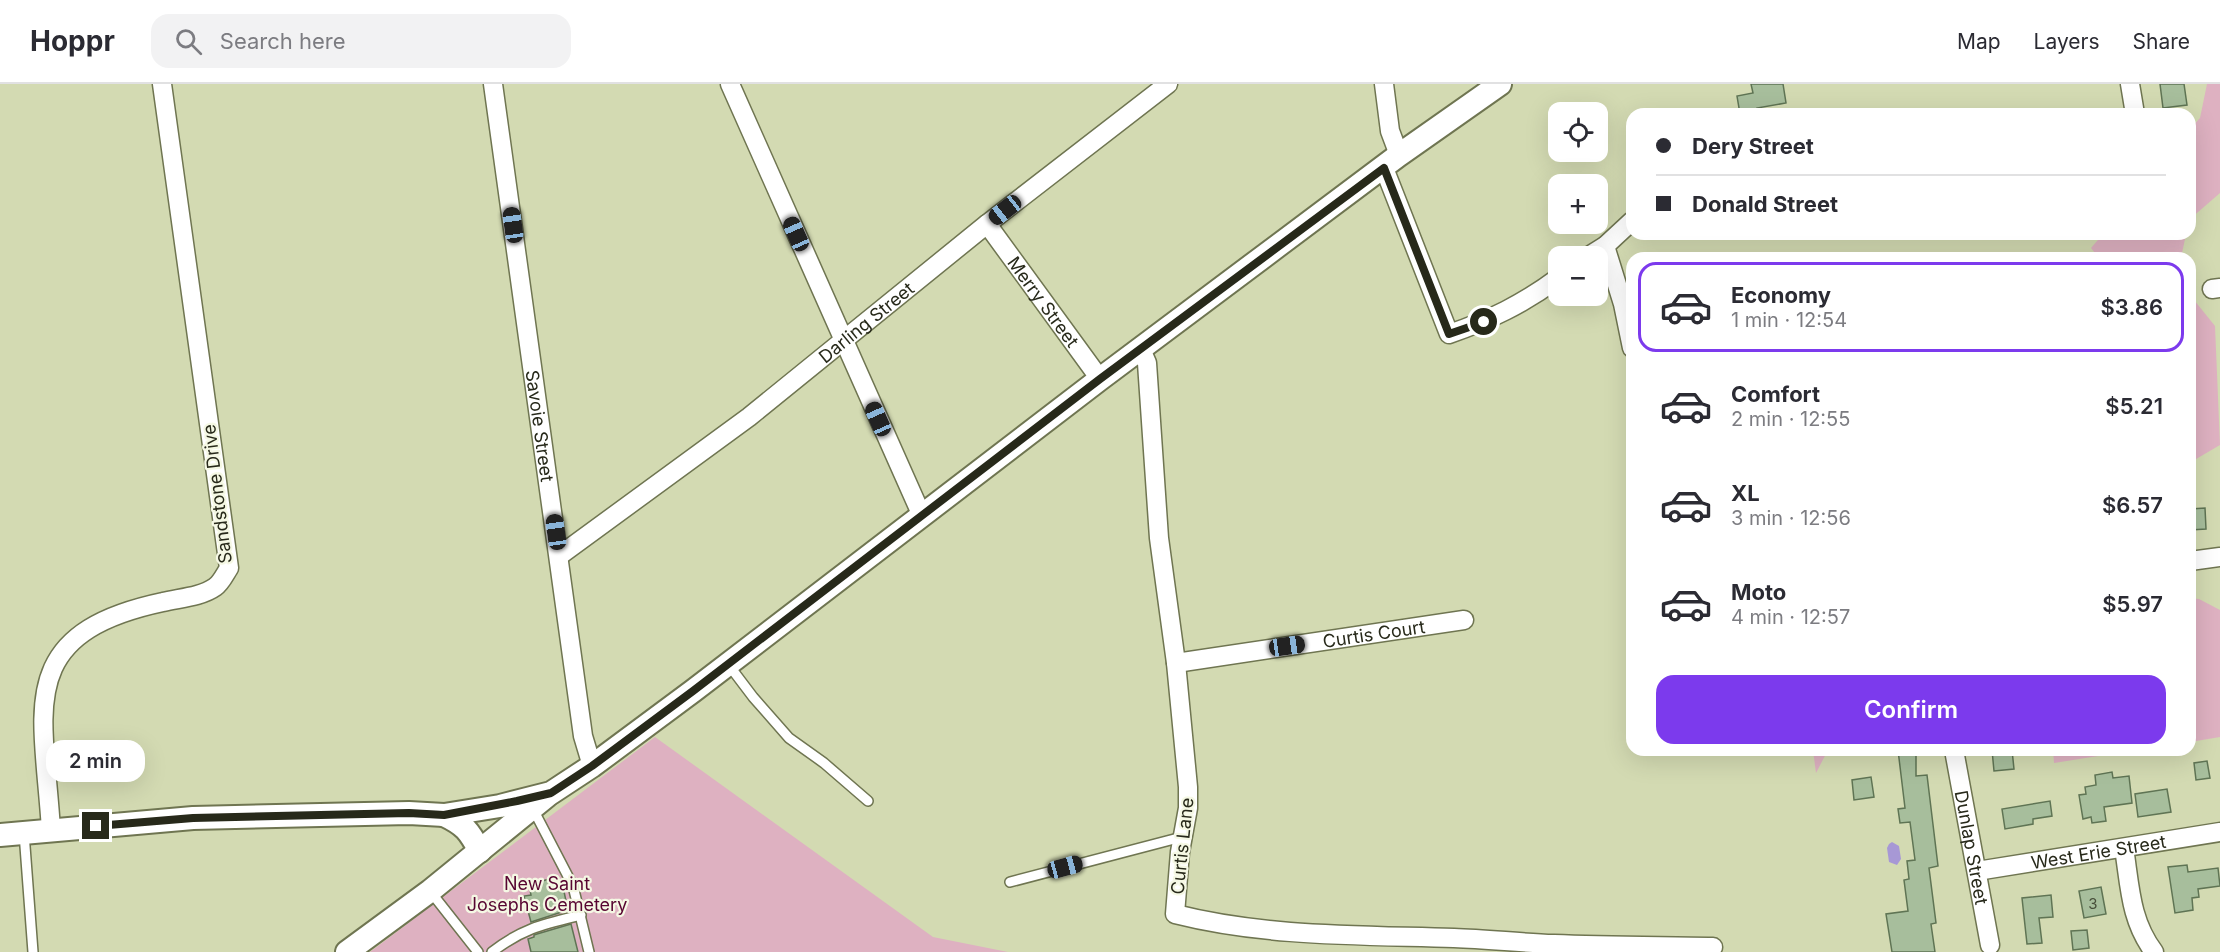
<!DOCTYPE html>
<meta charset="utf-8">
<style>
:root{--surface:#fff;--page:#f2f2f3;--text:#2b2b33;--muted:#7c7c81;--line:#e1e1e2;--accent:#7c3aed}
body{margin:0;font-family:Inter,sans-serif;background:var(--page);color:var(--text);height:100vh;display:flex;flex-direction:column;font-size:22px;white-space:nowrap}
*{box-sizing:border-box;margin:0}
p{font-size:20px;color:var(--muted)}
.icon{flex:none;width:33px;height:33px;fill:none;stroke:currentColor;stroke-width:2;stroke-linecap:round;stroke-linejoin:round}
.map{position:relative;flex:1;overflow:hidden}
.sheet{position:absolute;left:1626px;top:168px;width:570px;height:504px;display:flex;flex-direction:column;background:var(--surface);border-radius:18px;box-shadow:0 6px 24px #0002}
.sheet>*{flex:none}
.top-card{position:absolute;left:1626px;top:24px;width:570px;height:132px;border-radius:18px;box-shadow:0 6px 24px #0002;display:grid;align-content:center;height:132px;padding:0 30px;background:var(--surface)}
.fabs{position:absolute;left:1548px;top:18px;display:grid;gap:12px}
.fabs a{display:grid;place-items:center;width:60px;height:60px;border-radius:12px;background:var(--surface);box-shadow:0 6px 24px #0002;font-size:30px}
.end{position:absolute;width:27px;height:27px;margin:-14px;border:8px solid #27291a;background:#fff;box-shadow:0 0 0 3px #fff}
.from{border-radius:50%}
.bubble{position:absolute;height:42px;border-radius:18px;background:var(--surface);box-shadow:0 6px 24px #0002;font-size:20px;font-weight:600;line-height:42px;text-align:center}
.car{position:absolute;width:18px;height:36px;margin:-18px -9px;border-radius:8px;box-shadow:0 0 4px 2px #0007;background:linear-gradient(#222 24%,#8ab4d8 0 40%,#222 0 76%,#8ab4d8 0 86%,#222 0)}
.top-card b{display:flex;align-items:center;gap:21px;height:57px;font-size:22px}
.top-card b+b{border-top:2px solid var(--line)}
.top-card i{width:15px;height:15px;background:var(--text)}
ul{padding:10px 0 0;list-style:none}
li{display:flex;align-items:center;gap:18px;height:90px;margin:0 12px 9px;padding:0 18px;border:3px solid transparent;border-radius:18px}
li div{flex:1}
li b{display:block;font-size:22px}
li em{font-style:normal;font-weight:600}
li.selected{border-color:var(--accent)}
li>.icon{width:54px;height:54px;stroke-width:1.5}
.cta{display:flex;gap:12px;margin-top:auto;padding:12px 30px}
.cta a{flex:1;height:69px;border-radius:18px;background:var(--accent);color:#fff;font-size:24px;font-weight:600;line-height:69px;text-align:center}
header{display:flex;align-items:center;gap:36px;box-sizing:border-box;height:84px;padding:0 30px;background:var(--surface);border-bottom:2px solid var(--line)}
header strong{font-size:28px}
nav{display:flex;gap:33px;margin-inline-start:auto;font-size:21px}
.search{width:420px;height:54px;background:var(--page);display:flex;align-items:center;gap:15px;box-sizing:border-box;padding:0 21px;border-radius:18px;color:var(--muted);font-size:22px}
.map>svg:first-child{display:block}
.green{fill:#deb1c1}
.water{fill:#a798d5}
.building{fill:#a7be9c;stroke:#5f7454;stroke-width:1.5}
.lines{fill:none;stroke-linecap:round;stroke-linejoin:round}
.service-casing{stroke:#6f7551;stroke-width:12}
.minor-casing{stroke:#6f7551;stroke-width:21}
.tertiary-casing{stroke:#6f7551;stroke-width:26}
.service{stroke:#fff;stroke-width:9}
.minor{stroke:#fff;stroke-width:18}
.tertiary{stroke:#fff;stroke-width:22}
.route{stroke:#27291a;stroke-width:8}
.labels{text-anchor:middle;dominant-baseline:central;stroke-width:4.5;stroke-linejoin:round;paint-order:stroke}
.number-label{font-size:15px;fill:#474e3a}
.street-label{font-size:18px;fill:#27291a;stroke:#f5f8e4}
.park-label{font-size:18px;fill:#570531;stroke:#f5f8e4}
</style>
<header>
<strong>Hoppr</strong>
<div class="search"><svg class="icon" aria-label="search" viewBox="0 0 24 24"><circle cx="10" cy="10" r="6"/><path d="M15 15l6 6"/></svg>Search here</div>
<nav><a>Map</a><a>Layers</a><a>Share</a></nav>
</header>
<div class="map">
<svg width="2220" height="868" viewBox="0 0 2220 868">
<rect width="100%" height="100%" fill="#d3dab2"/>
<g class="green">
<polygon points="2207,0 2220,0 2220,109 2190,135 2190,45 2200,34"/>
<polygon points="2103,150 2186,150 2181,174 2099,174 2091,164"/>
<polygon points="2190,211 2215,242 2220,361 2191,378"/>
<polygon points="2190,514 2199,515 2220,526 2220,653 2190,658"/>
<polygon points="655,653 933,853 1008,868 370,868"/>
<polygon points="1813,666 1828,666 1816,689"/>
<polygon points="2053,666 2136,666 2054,679"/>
</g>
<polygon class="water" points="1892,758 1899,762 1901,775 1897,781 1889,778 1887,764 1889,760"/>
<g class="building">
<polygon points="1751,0 1783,0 1786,19 1757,24 1758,28 1740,30 1737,12 1753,9"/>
<polygon points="2160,0 2184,0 2187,21 2163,24"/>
<polygon points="2205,424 2206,445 2190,446 2190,425"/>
<polygon points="1898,666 1916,666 1916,692 1927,691 1938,782 1929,784 1936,839 1931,840 1935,868 1892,868 1886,830 1908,827 1904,796 1909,795 1907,777 1915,776 1910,738 1900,739 1898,725 1905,724"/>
<polygon points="1992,666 2012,666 2014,685 1994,687"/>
<polygon points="2207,677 2210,694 2196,696 2194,679"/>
<polygon points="2112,688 2113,694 2129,692 2132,719 2104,723 2106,737 2092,739 2091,733 2083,735 2079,711 2086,710 2085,703 2096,701 2095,691"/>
<polygon points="1871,693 1874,713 1854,716 1852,696"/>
<polygon points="2167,705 2171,728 2138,733 2135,710"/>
<polygon points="2050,717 2052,732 2033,735 2033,740 2005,745 2002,725"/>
<polygon points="2187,781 2188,788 2218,784 2220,802 2198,805 2199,813 2192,814 2193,826 2175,829 2168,783"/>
<polygon points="549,795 552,806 563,803 568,826 531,838 524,812 531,811 529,801"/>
<polygon points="2101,803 2106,830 2084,834 2079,807"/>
<polygon points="2051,811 2053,833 2039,834 2042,859 2027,860 2022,814"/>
<polygon points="571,840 578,868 531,868 528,855 534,853 534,851 537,850"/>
<polygon points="2087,846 2089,864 2073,866 2071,847"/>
</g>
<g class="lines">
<g class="service-casing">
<g id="service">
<polyline points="728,580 753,613 789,654 824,679 868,717"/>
<polyline points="533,725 573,802 589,868"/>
<polyline points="24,749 33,868"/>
<polyline points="1010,798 1182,753"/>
<polyline points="430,807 478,868"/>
<path d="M 492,868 C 523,844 544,840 581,831"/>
</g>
</g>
<g class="minor-casing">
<g id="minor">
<path id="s1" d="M 493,0 L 583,652 L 592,682"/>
<polyline points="730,0 922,432"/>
<polyline points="1384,0 1390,47 1399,71"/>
<polyline points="2130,0 2135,30"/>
<path d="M 1384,84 L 1449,250 C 1490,236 1523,220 1558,194"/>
<path id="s2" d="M 987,140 L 1100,295"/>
<polyline points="1605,162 1623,220 1632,264"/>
<polyline points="1589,172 1605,162 1632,137"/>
<polyline points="2212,205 2220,204"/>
<path d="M 1141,265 L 1147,279 L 1159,454 L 1176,579 L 1188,703 L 1188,724 L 1180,768 L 1175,830 C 1266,853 1360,851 1454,854 C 1488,855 1521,859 1554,860 C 1607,862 1660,862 1713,863"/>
<path id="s3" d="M 559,472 L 749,333 L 987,140 L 1168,0"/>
<polyline points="2190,477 2220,473"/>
<path id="s4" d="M 1176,579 L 1464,536"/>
<path id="s5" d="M 1954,666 L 1990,861"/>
<path d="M 51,746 C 44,627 12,550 163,518 C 179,514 201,513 215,503 C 221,499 225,490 229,484 L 162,0"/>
<path d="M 2124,764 C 2130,802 2130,836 2154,868"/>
<path id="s6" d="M 1977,787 L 2220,748"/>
</g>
</g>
<g class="tertiary-casing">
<g id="tertiary">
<path d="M 444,731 C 465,741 469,747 480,767"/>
<polyline points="0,751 193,734 409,729 444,731 500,722 551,709 592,682 693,607 1100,295 1399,71 1500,0"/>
<polyline points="347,868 430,807 547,712"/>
</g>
</g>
<use href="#service" class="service"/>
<use href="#minor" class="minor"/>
<use href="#tertiary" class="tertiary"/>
</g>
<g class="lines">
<polyline class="route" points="96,742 193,734 409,729 444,731 517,717 551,709 592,682 693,607 1100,295 1384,84 1449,250 1484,238"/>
</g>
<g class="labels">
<g class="number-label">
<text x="2093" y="819">3</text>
</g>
<g class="street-label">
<text stroke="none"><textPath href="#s2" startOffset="96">Merry Street</textPath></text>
<text stroke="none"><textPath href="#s3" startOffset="386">Darling Street</textPath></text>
<text stroke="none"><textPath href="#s1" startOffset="345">Savoie Street</textPath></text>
<text transform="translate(217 410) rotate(-97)">Sandstone Drive</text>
<text stroke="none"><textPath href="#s4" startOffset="200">Curtis Court</textPath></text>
<text transform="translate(1182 762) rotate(-84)">Curtis Lane</text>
<text stroke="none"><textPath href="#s5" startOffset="99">Dunlap Street</textPath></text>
<text stroke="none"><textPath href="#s6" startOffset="123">West Erie Street</textPath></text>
</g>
<g class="park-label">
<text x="547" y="799">New Saint<tspan x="547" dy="21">Josephs Cemetery</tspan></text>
</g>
</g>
</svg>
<div class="fabs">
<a><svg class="icon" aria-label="locate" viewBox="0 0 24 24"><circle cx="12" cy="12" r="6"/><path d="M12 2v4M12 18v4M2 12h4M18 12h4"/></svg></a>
<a>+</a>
<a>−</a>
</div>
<i class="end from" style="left:1484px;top:238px"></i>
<i class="end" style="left:96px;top:742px"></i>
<div class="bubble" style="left:46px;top:656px;width:99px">2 min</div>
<i class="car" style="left:1005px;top:126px;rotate:232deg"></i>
<i class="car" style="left:513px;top:141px;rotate:352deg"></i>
<i class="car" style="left:796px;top:150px;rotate:336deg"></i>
<i class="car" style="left:878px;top:335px;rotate:336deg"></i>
<i class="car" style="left:556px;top:448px;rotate:352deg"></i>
<i class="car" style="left:1287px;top:562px;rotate:82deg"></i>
<i class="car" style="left:1065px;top:783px;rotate:75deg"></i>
<div class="top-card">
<b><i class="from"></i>Dery Street</b>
<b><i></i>Donald Street</b>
</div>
<section class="sheet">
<ul>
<li class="selected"><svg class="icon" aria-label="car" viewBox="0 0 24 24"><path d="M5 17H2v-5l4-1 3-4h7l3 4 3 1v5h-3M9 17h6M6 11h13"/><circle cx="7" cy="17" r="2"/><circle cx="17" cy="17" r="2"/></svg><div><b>Economy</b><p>1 min · 12:54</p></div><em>$3.86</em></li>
<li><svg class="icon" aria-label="car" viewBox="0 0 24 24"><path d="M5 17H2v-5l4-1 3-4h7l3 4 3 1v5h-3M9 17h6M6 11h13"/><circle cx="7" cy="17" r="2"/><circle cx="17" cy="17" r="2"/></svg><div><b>Comfort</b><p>2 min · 12:55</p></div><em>$5.21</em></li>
<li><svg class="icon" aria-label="car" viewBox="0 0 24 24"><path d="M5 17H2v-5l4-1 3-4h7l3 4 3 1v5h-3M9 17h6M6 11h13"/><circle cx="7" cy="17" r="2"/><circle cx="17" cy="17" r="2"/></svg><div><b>XL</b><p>3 min · 12:56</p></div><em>$6.57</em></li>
<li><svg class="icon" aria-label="car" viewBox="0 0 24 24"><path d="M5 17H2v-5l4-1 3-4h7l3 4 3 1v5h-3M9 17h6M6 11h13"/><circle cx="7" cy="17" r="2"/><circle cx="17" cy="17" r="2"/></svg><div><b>Moto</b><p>4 min · 12:57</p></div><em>$5.97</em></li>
</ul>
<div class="cta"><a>Confirm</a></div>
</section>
</div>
